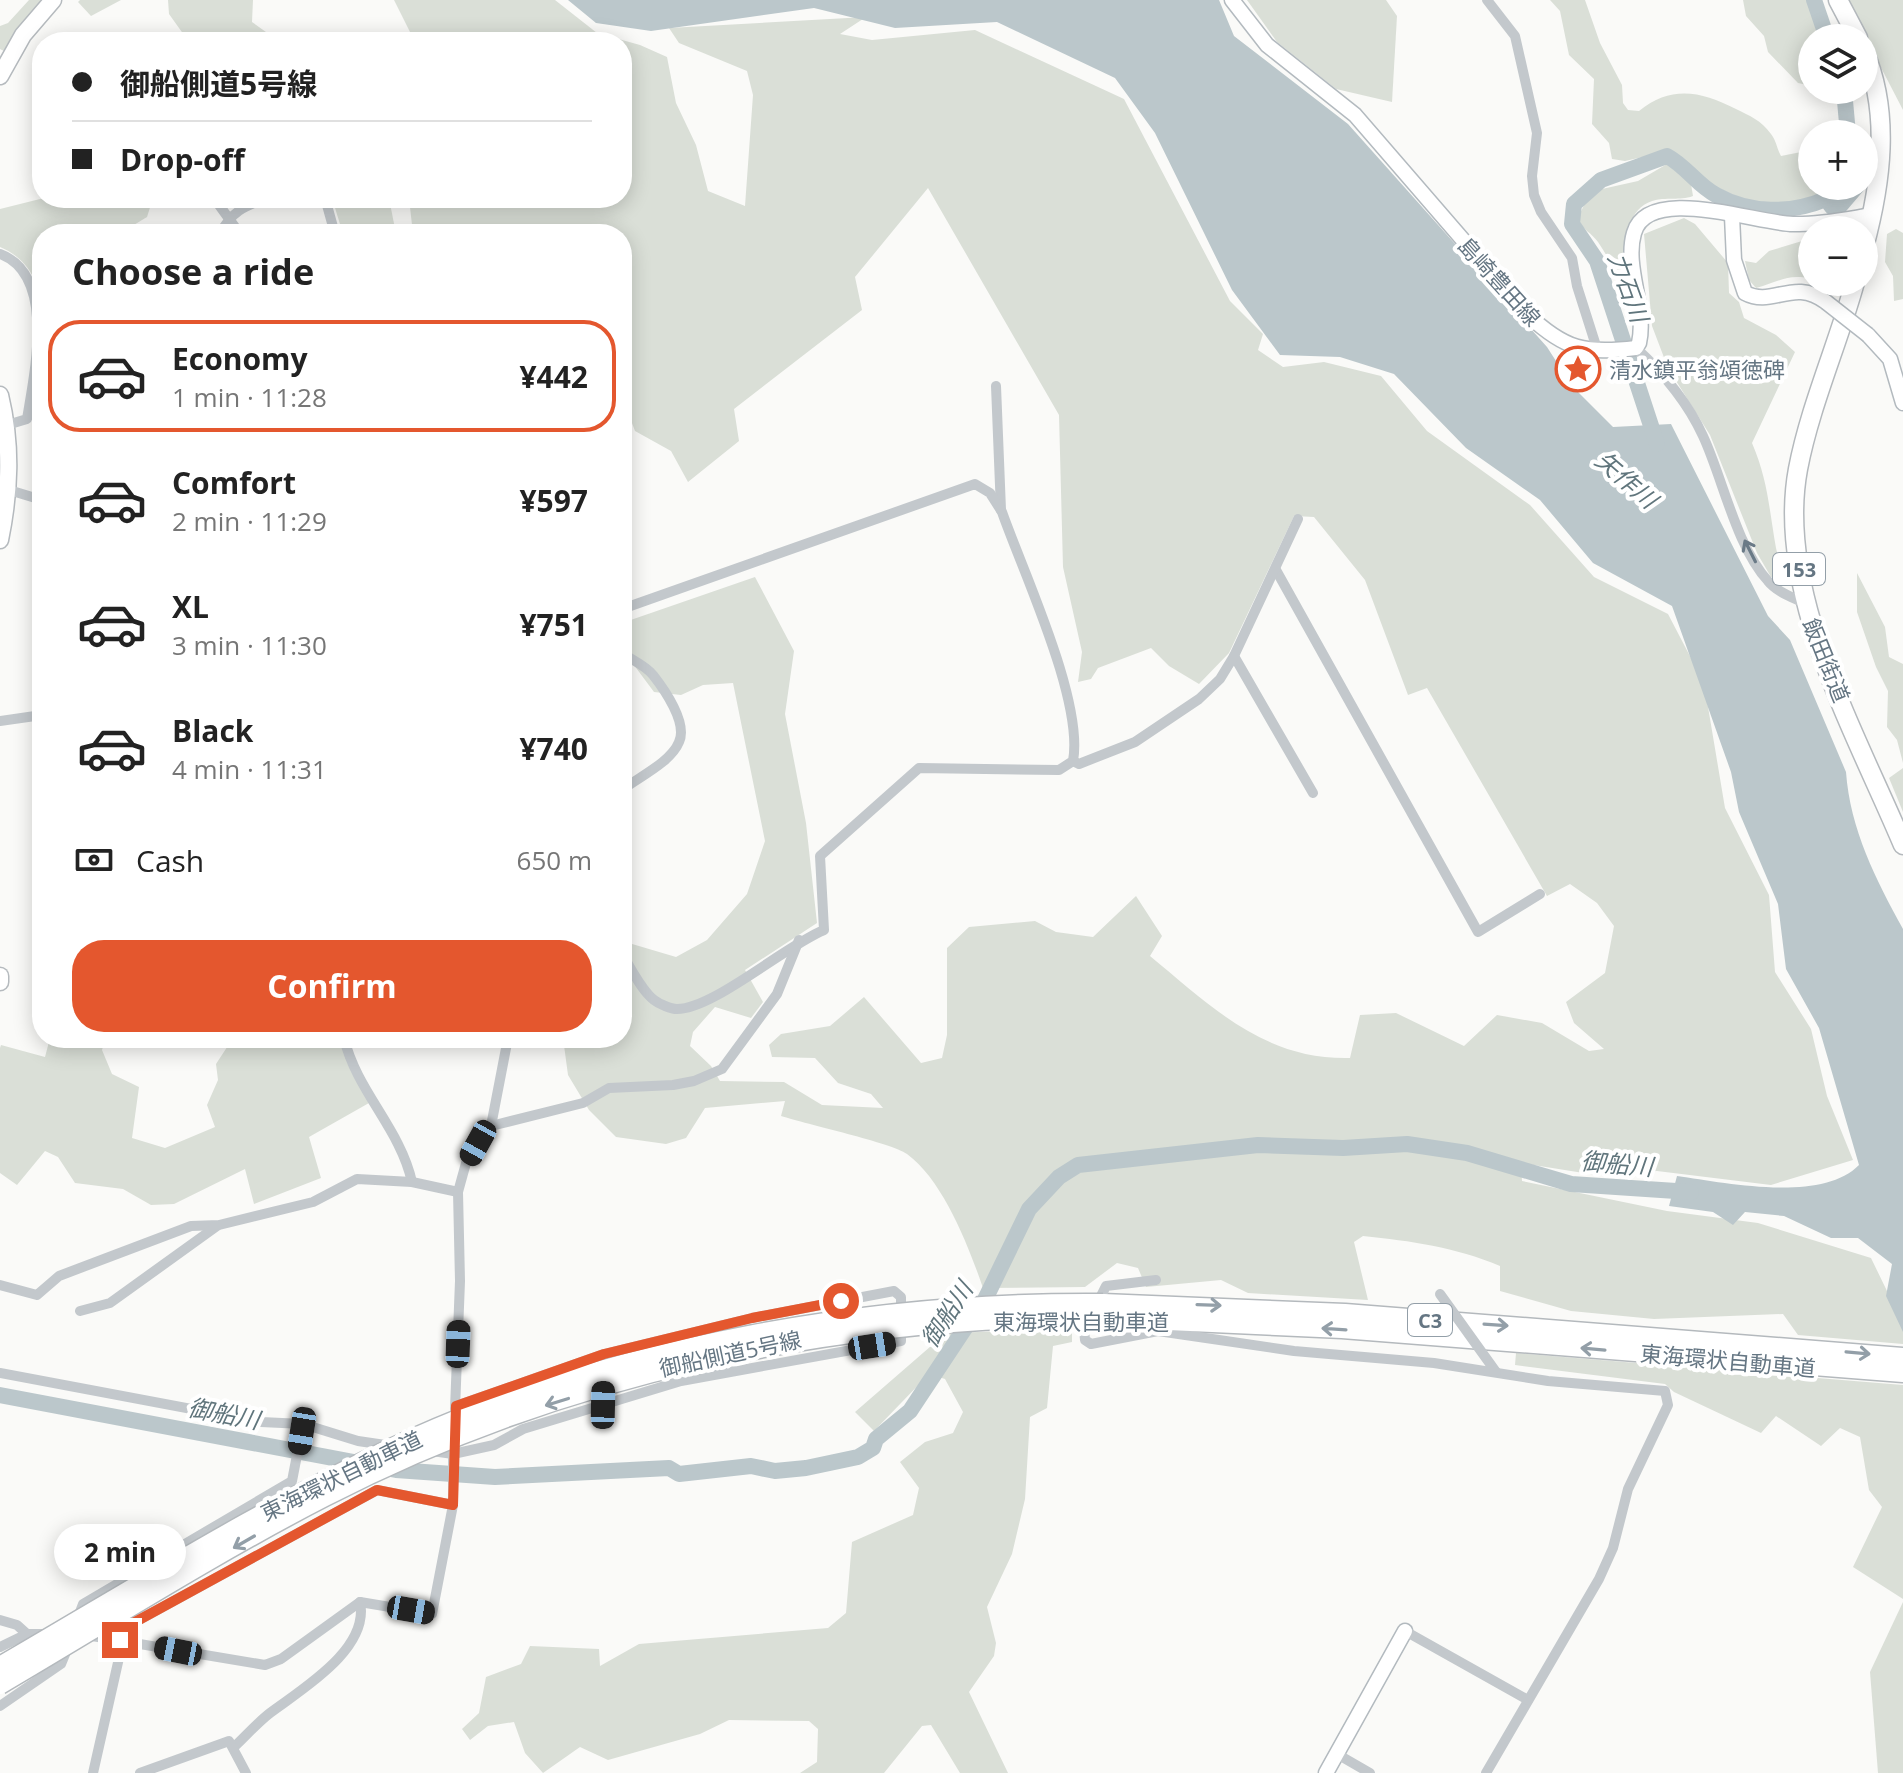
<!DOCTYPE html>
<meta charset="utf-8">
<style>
:root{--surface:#fff;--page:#f6f6f6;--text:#222;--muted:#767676;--line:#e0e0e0;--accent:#e4572e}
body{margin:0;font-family:"Open Sans","Noto Sans JP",sans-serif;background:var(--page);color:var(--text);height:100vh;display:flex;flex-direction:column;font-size:30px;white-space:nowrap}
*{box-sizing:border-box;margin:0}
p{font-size:26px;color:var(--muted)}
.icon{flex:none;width:44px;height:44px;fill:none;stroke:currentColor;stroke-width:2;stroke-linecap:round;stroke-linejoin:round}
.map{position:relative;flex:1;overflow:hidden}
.drawer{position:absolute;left:32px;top:224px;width:600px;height:824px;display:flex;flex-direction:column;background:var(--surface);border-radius:32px;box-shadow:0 4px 20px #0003}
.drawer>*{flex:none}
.guide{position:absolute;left:32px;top:32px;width:600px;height:176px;border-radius:32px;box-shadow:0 4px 20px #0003;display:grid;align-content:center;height:176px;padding:0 40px;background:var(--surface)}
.tools{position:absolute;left:1798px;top:24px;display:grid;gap:16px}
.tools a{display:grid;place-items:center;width:80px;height:80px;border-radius:50%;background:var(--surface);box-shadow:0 4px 20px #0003;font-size:40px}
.end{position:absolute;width:36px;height:36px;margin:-18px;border:10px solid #e4572e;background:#fff;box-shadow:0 0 0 4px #fff}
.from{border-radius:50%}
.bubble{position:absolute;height:56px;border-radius:28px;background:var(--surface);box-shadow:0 4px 20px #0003;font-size:26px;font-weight:700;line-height:56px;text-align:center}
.car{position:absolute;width:24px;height:48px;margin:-24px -12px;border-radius:10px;box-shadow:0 0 6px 2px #0007;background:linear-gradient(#222 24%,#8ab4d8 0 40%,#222 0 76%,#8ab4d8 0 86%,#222 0)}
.guide b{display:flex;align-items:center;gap:28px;height:76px;font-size:30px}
.guide b+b{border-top:2px solid var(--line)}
.guide i{width:20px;height:20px;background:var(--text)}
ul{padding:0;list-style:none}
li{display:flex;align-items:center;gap:24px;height:112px;margin:0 16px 12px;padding:0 24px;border:4px solid transparent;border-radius:32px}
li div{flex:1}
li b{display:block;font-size:30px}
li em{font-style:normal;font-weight:700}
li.current{border-color:var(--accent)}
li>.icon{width:72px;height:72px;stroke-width:1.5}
h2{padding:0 40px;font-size:36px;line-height:96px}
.pay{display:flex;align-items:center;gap:20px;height:88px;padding:0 40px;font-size:30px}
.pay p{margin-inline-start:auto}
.cta{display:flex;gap:16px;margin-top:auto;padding:16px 40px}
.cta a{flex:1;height:92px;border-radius:32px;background:var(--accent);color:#fff;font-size:32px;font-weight:700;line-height:92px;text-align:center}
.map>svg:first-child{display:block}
.green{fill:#dadfd7}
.water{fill:#bbc7cb}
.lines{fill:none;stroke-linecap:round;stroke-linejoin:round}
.river{stroke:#bbc7cb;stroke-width:16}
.secondary-casing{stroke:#b3babf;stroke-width:17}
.primary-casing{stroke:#b5babe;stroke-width:19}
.highway-casing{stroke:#b4b9bd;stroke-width:21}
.street{stroke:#c3c8cc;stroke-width:10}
.secondary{stroke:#fff;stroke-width:14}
.primary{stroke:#fff;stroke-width:16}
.highway{stroke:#fff;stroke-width:18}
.secondary-bridge-casing{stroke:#b3babf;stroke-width:17;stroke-linecap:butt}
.highway-bridge-casing{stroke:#b4b9bd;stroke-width:21;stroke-linecap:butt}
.street-bridge{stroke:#c3c8cc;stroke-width:10}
.secondary-bridge{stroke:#fff;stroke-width:14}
.highway-bridge{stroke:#fff;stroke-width:18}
.oneway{stroke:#6a7a87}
.oneway2{stroke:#939fa8}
.route{stroke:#e4572e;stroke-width:10}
.labels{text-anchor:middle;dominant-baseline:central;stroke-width:8;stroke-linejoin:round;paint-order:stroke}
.shield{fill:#fff;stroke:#939fa8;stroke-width:2}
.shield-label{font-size:20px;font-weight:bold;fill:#657683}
.street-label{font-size:22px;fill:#657683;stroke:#fff}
.poi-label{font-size:22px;fill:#657683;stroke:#fff;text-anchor:start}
.water-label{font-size:24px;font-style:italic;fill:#60757c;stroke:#fff}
</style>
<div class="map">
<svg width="1903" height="1773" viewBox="0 0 1903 1773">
<rect width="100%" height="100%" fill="#fafaf8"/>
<g class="green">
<polygon points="29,0 42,0 6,52 0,49 0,26 8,23"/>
<polygon points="80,0 121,0 91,16 78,2"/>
<polygon points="168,0 253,0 252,22 273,37 324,35 334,42 189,42 169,14"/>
<path d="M 394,0 L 555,0 L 597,33 L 640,45 L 667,57 L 676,103 L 696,145 L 708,191 L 745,206 L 753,95 L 747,71 L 679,43 L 669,28 L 866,17 L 840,34 L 872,40 L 975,30 L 1124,99 L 1230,301 L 1263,334 L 1258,350 L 1283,367 L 1324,362 L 1381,376 L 1427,431 L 1530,505 L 1594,577 L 1668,614 L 1704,683 L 1725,808 L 1769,895 L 1775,972 L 1811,1029 L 1827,1096 L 1853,1160 L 1771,1185 L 1657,1171 L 1596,1175 L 1521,1163 L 1522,1181 L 1667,1211 L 1758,1223 L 1871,1258 L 1903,1324 L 1903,1344 L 1798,1335 L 1783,1314 L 1654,1319 L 1571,1311 L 1500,1291 L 1500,1266 C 1455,1247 1411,1241 1363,1236 L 1354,1242 L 1368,1300 L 1248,1293 L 1221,1280 L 1146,1287 L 1138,1268 L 1117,1263 L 1085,1287 L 983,1288 C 969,1247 943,1180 907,1154 C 892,1143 806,1124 781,1116 L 785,1101 L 705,1108 L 686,1138 L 666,1144 L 616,1137 L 589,1110 L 568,1075 L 563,1038 L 622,1038 L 622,941 L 676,957 L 707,940 L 747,894 L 765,841 L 733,683 L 703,685 L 681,695 L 654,692 L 622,649 L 622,623 L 755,577 L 794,651 L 785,714 L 806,823 L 817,923 L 745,970 L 763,1002 L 751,1018 L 715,1007 L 693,1032 L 690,1046 L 711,1066 L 720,1081 L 784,1082 L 822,1105 L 883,1108 L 871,1094 L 838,1083 L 815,1058 L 772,1057 L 769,1045 L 781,1034 L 830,1026 L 864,997 L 921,1063 L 942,1058 L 947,1035 L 947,948 L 969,927 L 1035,921 L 1056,932 L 1093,937 L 1136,896 L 1162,936 L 1150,956 C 1212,1007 1264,1060 1350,1058 L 1360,1015 L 1396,1013 L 1464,1046 L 1497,1015 L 1542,1023 L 1589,1051 L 1604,1049 L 1574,1023 L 1566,1002 L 1605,973 L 1614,926 L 1597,903 L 1570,884 L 1547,896 L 1427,688 L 1408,695 L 1365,580 L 1314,517 L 1294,516 L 1229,653 L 1199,684 L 1169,666 L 1151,648 L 1098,668 L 1091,679 L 1078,682 L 1082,652 L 1063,567 L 1059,415 L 928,188 L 855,277 L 862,310 L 734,409 L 739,441 L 688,482 L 671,451 L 635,431 L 622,397 L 622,234 L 413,234 L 409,198 L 622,198 L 622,42 L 408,42 L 411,34 Z"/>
<polygon points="1247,0 1386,0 1397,16 1392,102 1336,89 1277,42"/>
<path d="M 1550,0 L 1585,0 L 1600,43 L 1622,85 L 1623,103 L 1628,110 L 1639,111 C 1671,85 1701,91 1736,109 C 1750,116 1761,120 1771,134 C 1776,140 1777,149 1781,156 L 1806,151 L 1812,154 L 1812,186 L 1833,186 L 1829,194 C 1782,207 1744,208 1703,178 C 1691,169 1683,158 1669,151 L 1625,161 L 1612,159 L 1609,143 L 1592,124 L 1594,79 L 1569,55 L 1560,11 Z"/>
<polygon points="1743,0 1809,0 1824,38 1812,38 1812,86 1798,83 1768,52 1764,36 1746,16"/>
<polygon points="1846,0 1903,0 1903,110"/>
<path d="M 1667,164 L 1691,184 L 1693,196 C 1682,200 1674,198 1662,199 C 1619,203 1627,253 1629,283 C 1613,270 1609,258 1598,242 C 1592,233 1582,230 1578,218 L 1584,205 L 1602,189 L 1638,181 Z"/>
<path d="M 44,198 L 153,198 L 147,217 L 119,234 L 42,234 L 42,309 C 40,282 27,258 0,247 L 0,209 Z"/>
<polygon points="332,198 389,198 396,234 343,234"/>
<path d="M 1684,218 L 1695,224 L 1728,263 L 1729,293 L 1739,302 L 1744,318 L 1776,335 L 1795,352 L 1752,443 C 1768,480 1769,509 1776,548 C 1778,559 1785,567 1783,578 L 1771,577 L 1757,553 L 1710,435 L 1668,368 L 1652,326 L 1644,234 Z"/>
<polygon points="1896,229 1903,233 1903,299 1894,301 1893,276 1885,262 1887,234"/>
<path d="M 1812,238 L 1812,279 C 1788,273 1779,282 1756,288 L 1749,280 L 1745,261 L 1756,263 L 1769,251 Z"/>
<polygon points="1857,573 1885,627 1889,657 1903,664 1903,763 1897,740 1887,727 1888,691 1876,667 1857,612"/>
<polygon points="1903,768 1903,812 1889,778"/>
<polygon points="50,1038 106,1038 102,1050 112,1074 139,1087 132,1138 165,1148 215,1127 207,1105 218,1080 216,1064 233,1038 340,1038 369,1103 309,1137 321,1178 254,1204 245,1169 174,1204 151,1205 123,1189 75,1183 58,1157 45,1151 17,1185 0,1173 0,1048 1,1045 45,1057"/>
<polygon points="1072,1329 1072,1342 1053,1346 1047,1408 1030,1417 1025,1499 1012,1554 987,1607 996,1643 994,1656 969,1692 1008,1773 960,1773 931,1725 922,1726 884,1773 800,1773 817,1762 818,1729 809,1721 729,1720 700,1734 608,1760 580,1747 543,1773 525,1753 514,1722 488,1726 470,1740 462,1729 479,1713 486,1677 521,1664 530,1646 599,1649 600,1666 639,1644 828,1628 846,1613 852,1542 913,1515 919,1488 900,1462 925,1442 953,1433 963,1412 945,1379 929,1374 874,1431 855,1412 946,1333"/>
<polygon points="1516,1353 1903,1385 1903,1599 1853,1567 1882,1507 1869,1490 1860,1437 1840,1428 1821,1446 1776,1416 1761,1433 1674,1392 1665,1384 1515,1365"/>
<polygon points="1903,1602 1903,1773 1878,1773 1870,1672"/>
</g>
<path class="water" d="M 568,0 L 1219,0 L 1234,36 L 1348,124 L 1547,347 L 1572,386 L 1613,427 L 1671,424 L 1768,616 L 1790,640 L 1846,772 C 1850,829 1876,880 1903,929 L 1903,1332 L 1886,1296 L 1892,1264 L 1858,1238 L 1831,1238 L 1784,1216 L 1745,1212 L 1733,1225 L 1713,1212 L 1669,1206 L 1677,1176 C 1727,1183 1822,1203 1859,1165 L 1819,1028 L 1786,969 L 1778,904 L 1739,812 L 1731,772 L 1672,606 L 1593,563 L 1540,500 L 1466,448 L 1394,374 L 1340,357 L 1280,355 L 1232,290 L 1155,133 L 1115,78 L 997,22 L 895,28 L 814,8 L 651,31 L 596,23 Z"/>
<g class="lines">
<g class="river">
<polyline points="1814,0 1827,38"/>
<polyline points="1844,90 1848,134"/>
<polyline points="1864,159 1864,165"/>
<path d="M 1657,444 L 1597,261 L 1572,224 L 1574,204 L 1601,180 L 1667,156 C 1686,166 1698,186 1716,195 C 1750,214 1791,214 1826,199 L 1832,207 L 1839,207 L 1857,186"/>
<polyline points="0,1395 396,1470 495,1477 669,1468 679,1474 751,1466 775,1471 806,1468 858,1457 873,1448 876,1439 910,1411 967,1325 977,1316 1029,1209 1059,1177 1078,1165 1258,1145 1343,1148 1407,1144 1467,1153 1571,1184 1691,1192"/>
</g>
<g class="secondary-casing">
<g id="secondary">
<path d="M 1232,0 L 1267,45 L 1355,115 L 1527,314 C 1565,350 1585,354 1636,348 L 1639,343 C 1647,308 1624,267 1634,233 C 1648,184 1755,223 1793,224 C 1819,225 1847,219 1873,215"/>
<path d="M 1732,216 L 1734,260 L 1745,293 C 1773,308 1793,277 1826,302"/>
<polyline points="1868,335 1890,359 1903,403"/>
<polyline points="1326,1773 1405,1631"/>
</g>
</g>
<g class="primary-casing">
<g id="primary">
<polyline points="0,76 23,35 53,0"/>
<path d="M 0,395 C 12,445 10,491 0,540"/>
<polyline points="0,976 0,982"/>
</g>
</g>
<g class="highway-casing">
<g id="highway">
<polyline points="1838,0 1858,38"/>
<path d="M 1864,51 C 1891,113 1881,184 1864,247"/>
<path d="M 1855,282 C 1838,344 1810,406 1798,469 C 1775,592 1856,733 1903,845"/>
<polyline points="1103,1303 1345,1313 1903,1357"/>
<polyline points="1103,1318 1342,1329 1903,1373"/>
</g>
</g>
<g class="street">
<polyline points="1487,0 1515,36 1537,133 1532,176 1534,195 1541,212 1572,258 1577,286 1598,352"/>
<polyline points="214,198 240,234"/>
<polyline points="325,198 335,234"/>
<path d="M 220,234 C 231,212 244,206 267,198"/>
<path d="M 0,254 C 57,275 34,375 27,419 L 7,425"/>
<path d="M 1636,348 C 1662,372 1688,403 1703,436 C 1723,479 1736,546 1768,581 C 1777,592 1792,597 1804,603"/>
<polyline points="996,386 1001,510"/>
<polyline points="9,490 42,500"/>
<polyline points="1276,570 1478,932 1540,894"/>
<path d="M 622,609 L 975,484 L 990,493 L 1002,512 C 1023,572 1084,701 1073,761 L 1059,770 L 919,768 L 820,856 L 824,930 C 785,946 713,1009 677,1009 C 671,1009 659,1004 654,1000 C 641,990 631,968 622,954"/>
<path d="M 622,653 C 632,660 646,666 653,675 C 664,689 688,723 679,742 C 671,762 639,777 622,790"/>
<polyline points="1234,656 1313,793"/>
<polyline points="0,721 42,715"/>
<polyline points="1073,761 1079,764 1135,742 1199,699 1220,679 1234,656 1298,519"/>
<path d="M 344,1038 C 357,1092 400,1128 412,1182"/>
<polyline points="491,1126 583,1103 609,1088 673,1085 694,1081 722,1069 777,994 799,940"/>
<polyline points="1156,1280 1106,1286 1084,1330 1085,1340 1091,1344 1158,1331 1294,1351 1434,1363 1548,1381 1665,1391 1668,1405 1628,1489 1613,1548 1599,1579 1486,1773"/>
<polyline points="0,1285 37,1295 59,1276 191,1226 219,1225 313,1202 357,1179 412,1182 458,1192"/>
<polyline points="80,1311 110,1303 217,1226"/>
<polyline points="0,1373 261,1422 303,1424 358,1441 392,1446"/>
<polyline points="455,1409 460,1281 458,1192 466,1163 491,1126 508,1038"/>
<polyline points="432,1451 453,1454 494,1445 523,1429 681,1381 901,1341 901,1297 894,1291 752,1318 604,1354 456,1406"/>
<polyline points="0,1620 17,1625 27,1634"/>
<polyline points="77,1620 83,1604 292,1481 303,1424"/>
<polyline points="1405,1631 1528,1700"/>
<polyline points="86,1635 265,1665 281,1659 360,1602 432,1614 453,1505 453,1449"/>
<polyline points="0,1647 27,1634 50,1634"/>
<polyline points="0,1706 61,1664 68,1647"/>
<path d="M 234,1747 C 246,1736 257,1723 270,1713 C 302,1689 370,1649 360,1602"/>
<polyline points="1337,1754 1370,1773"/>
<polyline points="93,1773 126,1627 377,1490 453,1505"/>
<polyline points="140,1773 229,1741 246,1773"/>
</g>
<use href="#secondary" class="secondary"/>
<use href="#primary" class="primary"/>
<use href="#highway" class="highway"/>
<g class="secondary-bridge-casing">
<polyline id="secondary-bridge" points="1826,302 1868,335"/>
</g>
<g class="highway-bridge-casing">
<g id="highway-bridge">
<path d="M 0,1666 C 136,1587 269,1503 413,1438 C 623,1344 874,1301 1103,1303"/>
<path d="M 0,1685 C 107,1622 214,1554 325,1497 C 563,1374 836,1316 1103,1318"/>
</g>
</g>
<polyline class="street-bridge" points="1440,1294 1496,1372"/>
<use href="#secondary-bridge" class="secondary-bridge"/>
<use href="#highway-bridge" class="highway-bridge"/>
</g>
<defs><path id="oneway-shaft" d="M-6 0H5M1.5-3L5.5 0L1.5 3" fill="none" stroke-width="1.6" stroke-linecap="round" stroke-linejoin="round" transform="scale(2)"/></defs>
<use class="oneway" href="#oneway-shaft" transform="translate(1750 551) rotate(-117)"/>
<g class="oneway2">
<use href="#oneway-shaft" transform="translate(1209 1305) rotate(2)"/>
<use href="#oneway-shaft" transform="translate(1496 1325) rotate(4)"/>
<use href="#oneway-shaft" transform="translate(1334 1329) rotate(-176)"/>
<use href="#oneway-shaft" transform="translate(1593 1349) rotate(-175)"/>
<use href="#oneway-shaft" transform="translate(1858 1353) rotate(5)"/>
<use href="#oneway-shaft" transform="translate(557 1402) rotate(163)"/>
<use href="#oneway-shaft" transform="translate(244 1542) rotate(150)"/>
</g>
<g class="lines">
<polyline class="route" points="120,1640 126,1627 377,1490 453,1505 456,1406 604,1354 752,1318 841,1301"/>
</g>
<defs>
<g id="sight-ring" transform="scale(2.3)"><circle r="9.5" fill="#fff" stroke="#e4572e" stroke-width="1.5"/><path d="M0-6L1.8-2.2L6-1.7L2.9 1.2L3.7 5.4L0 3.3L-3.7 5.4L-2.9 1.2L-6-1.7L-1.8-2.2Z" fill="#e4572e"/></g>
</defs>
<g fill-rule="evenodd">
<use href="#sight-ring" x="1578" y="369"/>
</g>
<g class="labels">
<g class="shield">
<rect x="1773" y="553" width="52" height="32" rx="6"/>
<rect x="1408" y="1304" width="44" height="32" rx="6"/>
</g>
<g class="shield-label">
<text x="1799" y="569">153</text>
<text x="1430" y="1320">C3</text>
</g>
<g class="street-label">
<text transform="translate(1500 281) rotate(48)">島崎豊田線</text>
<text transform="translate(1827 660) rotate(68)">飯田街道</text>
<text x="1081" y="1321">東海環状自動車道</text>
<text transform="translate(730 1353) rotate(-12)">御船側道5号線</text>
<text transform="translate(1728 1360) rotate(5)">東海環状自動車道</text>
<text transform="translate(341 1475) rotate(-26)">東海環状自動車道</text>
</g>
<g class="poi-label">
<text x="1609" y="369">清水鎮平翁頌徳碑</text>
</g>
<g class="water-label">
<text transform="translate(1629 287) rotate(70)">力石川</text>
<text transform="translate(1627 479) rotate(41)">矢作川</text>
<text transform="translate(1617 1163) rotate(5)">御船川</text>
<text transform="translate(946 1314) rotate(-57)">御船川</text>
<text transform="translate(224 1413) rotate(11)">御船川</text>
</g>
</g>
</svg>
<div class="tools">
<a><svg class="icon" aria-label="layers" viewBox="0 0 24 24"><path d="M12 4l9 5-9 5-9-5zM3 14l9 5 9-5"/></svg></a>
<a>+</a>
<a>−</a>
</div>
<i class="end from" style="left:841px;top:1301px"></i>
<i class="end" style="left:120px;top:1640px"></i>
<div class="bubble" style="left:54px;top:1524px;width:132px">2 min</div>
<i class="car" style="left:478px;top:1143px;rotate:209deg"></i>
<i class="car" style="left:458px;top:1344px;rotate:2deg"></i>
<i class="car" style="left:872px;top:1346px;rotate:81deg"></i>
<i class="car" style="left:603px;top:1405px;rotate:1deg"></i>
<i class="car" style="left:302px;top:1431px;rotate:189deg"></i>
<i class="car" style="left:411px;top:1610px;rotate:100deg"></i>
<i class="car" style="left:178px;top:1651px;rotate:281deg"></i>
<div class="guide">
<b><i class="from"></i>御船側道5号線</b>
<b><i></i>Drop-off</b>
</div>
<section class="drawer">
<h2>Choose a ride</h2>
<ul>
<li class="current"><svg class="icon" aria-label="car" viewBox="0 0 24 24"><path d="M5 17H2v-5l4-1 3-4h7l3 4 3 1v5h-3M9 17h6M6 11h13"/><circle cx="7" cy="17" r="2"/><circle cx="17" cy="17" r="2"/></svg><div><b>Economy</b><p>1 min · 11:28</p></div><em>¥442</em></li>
<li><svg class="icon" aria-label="car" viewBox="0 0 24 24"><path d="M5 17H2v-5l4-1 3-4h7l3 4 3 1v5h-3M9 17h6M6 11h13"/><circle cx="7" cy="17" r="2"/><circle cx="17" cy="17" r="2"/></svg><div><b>Comfort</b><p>2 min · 11:29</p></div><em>¥597</em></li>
<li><svg class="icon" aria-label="car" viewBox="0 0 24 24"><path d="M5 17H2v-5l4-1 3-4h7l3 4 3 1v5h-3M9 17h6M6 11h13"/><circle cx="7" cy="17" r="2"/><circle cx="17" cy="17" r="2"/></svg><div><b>XL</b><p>3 min · 11:30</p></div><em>¥751</em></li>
<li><svg class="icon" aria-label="car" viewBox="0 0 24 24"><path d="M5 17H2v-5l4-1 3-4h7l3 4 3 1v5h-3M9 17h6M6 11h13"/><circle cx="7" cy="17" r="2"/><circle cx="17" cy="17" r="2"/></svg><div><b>Black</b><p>4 min · 11:31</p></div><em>¥740</em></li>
</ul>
<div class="pay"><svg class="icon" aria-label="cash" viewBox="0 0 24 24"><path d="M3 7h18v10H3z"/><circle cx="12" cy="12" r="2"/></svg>Cash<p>650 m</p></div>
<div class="cta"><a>Confirm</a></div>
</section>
</div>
